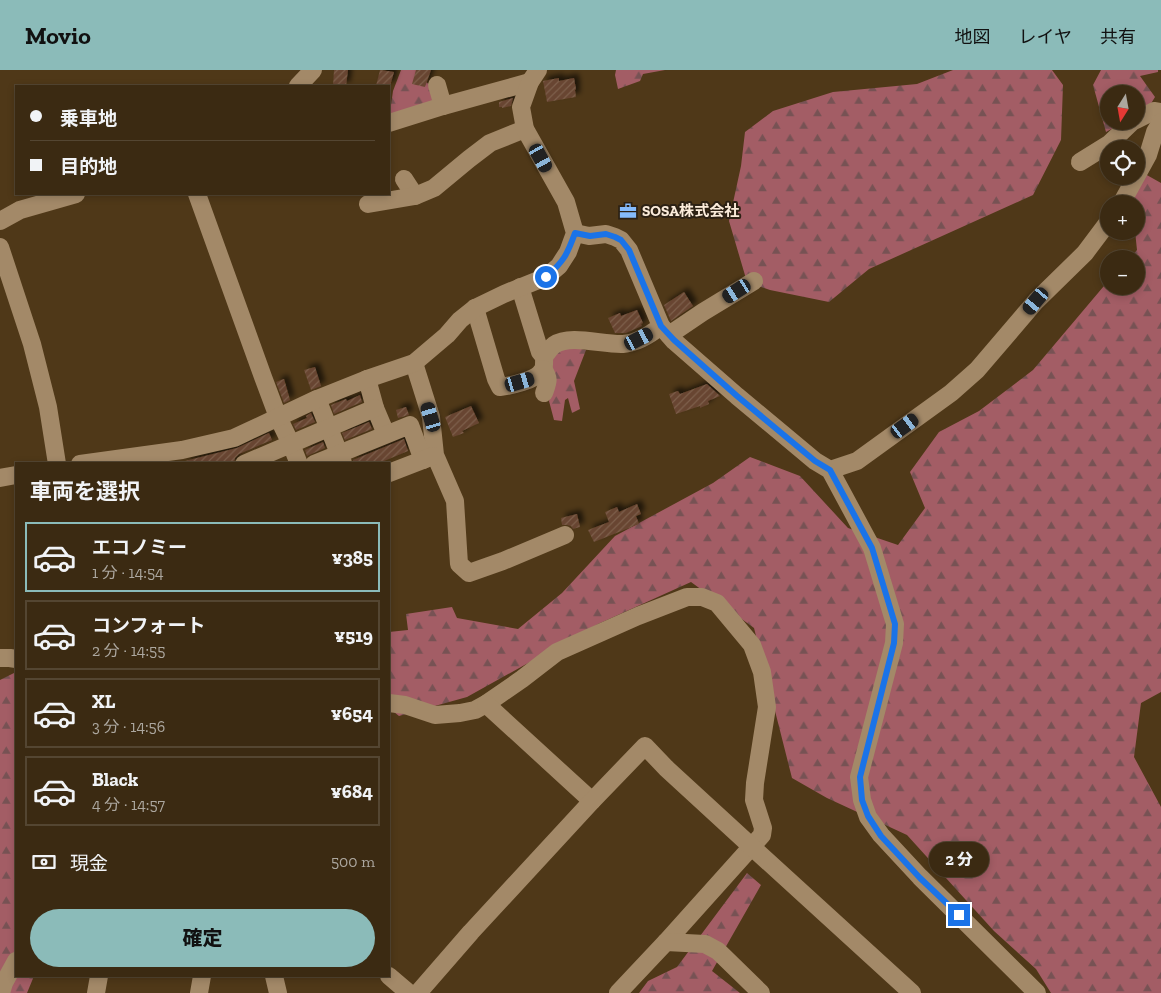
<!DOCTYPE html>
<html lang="ja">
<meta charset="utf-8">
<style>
:root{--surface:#3b2a12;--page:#42321b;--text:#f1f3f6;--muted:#aca79f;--line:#544632;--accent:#8bbbb9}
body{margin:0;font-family:"Zilla Slab","Noto Sans JP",serif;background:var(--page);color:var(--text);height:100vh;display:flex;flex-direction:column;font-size:19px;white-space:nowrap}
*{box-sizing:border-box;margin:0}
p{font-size:16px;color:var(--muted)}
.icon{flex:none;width:28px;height:28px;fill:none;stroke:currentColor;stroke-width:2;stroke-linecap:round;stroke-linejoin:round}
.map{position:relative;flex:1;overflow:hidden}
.details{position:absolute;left:15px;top:392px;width:375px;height:515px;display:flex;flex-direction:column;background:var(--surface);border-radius:0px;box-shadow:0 2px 8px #0003,0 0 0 1px var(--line)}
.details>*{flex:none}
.banner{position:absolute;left:15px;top:15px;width:375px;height:110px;border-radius:0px;box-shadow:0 2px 8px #0003,0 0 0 1px var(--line);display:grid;align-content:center;height:110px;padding:0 15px;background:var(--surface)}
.needle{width:32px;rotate:191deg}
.buttons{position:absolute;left:1100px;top:15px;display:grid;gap:10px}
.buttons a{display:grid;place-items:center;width:45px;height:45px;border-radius:50%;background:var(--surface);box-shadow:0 2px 8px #0003,0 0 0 1px var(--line);font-size:25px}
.end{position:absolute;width:22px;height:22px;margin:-11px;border:6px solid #1a73e8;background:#fff;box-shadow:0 0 0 2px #fff}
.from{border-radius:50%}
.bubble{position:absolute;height:35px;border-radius:18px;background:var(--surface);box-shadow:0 2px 8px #0003,0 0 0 1px var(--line);font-size:16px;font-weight:800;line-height:35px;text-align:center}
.car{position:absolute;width:15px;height:30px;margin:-15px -8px;border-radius:6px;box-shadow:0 0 4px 1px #0007;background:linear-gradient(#222 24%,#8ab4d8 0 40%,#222 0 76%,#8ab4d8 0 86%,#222 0)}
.banner b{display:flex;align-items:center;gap:18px;height:48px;font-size:19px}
.banner b+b{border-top:1px solid var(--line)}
.banner i{width:12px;height:12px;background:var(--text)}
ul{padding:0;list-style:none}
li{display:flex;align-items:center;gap:15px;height:70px;margin:0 10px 8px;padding:0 5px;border:2px solid var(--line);border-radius:0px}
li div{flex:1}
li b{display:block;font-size:19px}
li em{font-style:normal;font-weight:800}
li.current{border-color:var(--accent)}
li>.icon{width:45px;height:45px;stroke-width:1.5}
h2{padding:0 15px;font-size:22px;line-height:60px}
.pay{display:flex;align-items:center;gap:12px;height:55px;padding:0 15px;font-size:19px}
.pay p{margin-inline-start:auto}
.cta{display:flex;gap:10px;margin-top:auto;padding:10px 15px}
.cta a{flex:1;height:58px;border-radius:30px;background:var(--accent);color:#111;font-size:20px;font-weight:800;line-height:58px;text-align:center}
header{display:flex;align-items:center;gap:30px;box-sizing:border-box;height:70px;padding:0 25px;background:var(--accent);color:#111}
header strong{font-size:24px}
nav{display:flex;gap:28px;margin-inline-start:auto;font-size:18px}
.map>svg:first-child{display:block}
.forest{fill:url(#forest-firs)}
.building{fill:url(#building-hatch);filter:url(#shadow)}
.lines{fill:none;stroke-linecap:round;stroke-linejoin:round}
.minor{stroke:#a38968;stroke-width:18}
.route{stroke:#1a73e8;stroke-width:6}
.labels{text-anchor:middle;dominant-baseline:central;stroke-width:4;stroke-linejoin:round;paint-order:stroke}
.poi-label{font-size:15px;font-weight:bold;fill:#fbecdb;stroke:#2c2114;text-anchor:start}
</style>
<header>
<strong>Movio</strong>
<nav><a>地図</a><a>レイヤ</a><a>共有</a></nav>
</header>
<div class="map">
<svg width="1161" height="923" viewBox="0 0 1161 923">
<defs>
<pattern id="forest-firs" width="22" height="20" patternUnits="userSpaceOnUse" patternTransform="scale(1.25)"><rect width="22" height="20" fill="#a35d65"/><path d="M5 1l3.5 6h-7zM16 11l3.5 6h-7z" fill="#775254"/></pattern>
<pattern id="building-hatch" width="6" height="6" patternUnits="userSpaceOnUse" patternTransform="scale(1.25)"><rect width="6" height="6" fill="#674530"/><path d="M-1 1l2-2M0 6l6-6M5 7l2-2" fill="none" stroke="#7e604d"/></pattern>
<filter id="shadow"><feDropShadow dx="4.5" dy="-4.5" stdDeviation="2.5" flood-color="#0009"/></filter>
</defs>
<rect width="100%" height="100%" fill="#4f3818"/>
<g class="forest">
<polygon points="401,0 423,0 418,6 434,18 437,34 389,49 393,21"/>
<polygon points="616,0 665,0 643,4 640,11 618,19 615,5"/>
<polygon points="953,0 1052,0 1063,15 1061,70 1033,125 869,199 829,232 770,220 747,212 729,151 741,96 745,62 773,41 833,22 917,14"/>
<polygon points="1101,0 1158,0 1158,2 1140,6 1155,27 1147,40 1136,46 1136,24 1109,24 1109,51 1126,51 1106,62 1093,15"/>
<polygon points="1145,104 1161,113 1161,622 1141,633 1134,687 1161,737 1161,923 1051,923 1036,899 994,861 907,765 827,728 792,708 754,558 691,512 598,554 467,627 399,646 389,638 389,562 408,560 406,544 452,537 457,548 518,559 562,523 615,466 713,413 750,387 800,406 848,458 898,475 925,438 910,402 939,362 979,341 1033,300 1109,210 1109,216 1136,216 1136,189 1129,189 1137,180 1135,161 1136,161 1136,134 1130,134"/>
<polygon points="571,277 586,280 574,311 580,339 572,343 568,328 565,330 562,351 554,350 549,331 553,317 549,303 555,282"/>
<polygon points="16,602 16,906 34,906 27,923 0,923 0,610"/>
<polygon points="747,803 761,815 712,901 740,923 639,923 648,911 677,897"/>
</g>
<g class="building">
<polygon points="334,0 348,0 346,16 333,16"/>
<polygon points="380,0 394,2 390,16 376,16"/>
<polygon points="416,0 431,0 425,17 412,14"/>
<polygon points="559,8 559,11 574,8 576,19 575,20 576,27 547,32 543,11"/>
<polygon points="513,28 511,36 502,38 502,37 499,37 499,32"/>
<polygon points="684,222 693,236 671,251 664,235"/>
<polygon points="637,240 643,253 641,254 642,256 626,263 615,263 608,248 620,243 621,246"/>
<polygon points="315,297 321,316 311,320 304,300"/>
<polygon points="284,309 290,330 284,333 276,312"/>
<polygon points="707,314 720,326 708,331 709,334 700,338 700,336 676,344 669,324 678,321 680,324"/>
<polygon points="360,325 362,332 334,344 331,335 346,329 347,331"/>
<polygon points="471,336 479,353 462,361 464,363 453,367 445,347"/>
<polygon points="406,337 409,345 398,348 396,340"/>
<polygon points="311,343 315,352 296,360 293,354 307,348 306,346"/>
<polygon points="369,352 372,359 345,370 342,363"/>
<polygon points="269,363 272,370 239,384 235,388 234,394 186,394 185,391 237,378"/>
<polygon points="404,369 408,381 377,394 354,394 353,390"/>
<polygon points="323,372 325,378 307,386 305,380"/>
<polygon points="637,434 641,444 636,446 639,454 594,472 588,460 609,452 605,442 617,437 619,442"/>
<polygon points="577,444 580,457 573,459 571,456 567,455 562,455 561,448"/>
</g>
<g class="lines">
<g class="minor">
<polyline points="437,15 443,36"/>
<polyline points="298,16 313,0"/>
<polyline points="1136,50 1154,41 1161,42"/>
<polyline points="389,53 443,36 530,12"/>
<polyline points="1080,92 1109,74 1133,51"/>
<polyline points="404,109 415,126"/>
<polyline points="197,124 263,307 278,347 291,374 299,394"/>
<polyline points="368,134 415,126 434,118 469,89 490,73 525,59"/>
<polyline points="1121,134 1148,85 1155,62 1161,52"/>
<polyline points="0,151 20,140 76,124"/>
<polyline points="575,163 589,166 606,164 615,167 621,170 629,180 661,256 674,271 737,326 815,391 830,400 872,478 895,554 894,573 859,707 862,730 868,747 881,765 920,807 1037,923"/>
<polyline points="0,177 32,274 48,337 57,394"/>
<path d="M 475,238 L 496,309 L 500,317 C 509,316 536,310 541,302 C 545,298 544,292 544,287 L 540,282 L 520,217"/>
<polyline points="669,265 703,242 754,211"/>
<path d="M 544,287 C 547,283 550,278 554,275 C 570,264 603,275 623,274 C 636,273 651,264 661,256"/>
<polyline points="414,293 431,347 435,385 455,431 459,494 469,503 503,491 565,465"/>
<path d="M 543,299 C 550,309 548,312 544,323"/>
<polyline points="367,309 375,338 386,364"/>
<polyline points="317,329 343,393"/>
<polyline points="80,394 182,380 234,368 317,329 367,309 414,293 447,265 460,250 475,238 504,224 546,207 559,196 568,182 575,163 566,132 525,59 521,37 530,12 538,0"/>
<polyline points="244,394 375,338"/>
<polyline points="314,394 410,355 423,390"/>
<polyline points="830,400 857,391 951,323 977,300 1036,231 1085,183 1109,151"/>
<polyline points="389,403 433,386"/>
<polyline points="0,408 16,405"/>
<polyline points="0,588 10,588 16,589"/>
<polyline points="389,633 405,635 435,645 460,643 475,640 486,634 522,609 557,582 638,546 687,527 702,527 717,533 752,575 762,602 767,637 755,713 754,730 763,758 762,765 666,872 618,923"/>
<polyline points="486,634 592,731"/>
<polyline points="666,872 705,874 718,881 761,923"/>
<polyline points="274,906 278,923"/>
<polyline points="389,906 409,923"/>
<polyline points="1,923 4,913 16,891"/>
<polyline points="96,923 99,906"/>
<polyline points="199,923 202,906"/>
<polyline points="418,923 471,862 592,731 645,676 666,698 752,777 912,923"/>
</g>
</g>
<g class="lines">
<path class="route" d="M 546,207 C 564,191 567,185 575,163 L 590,166 L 606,164 L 615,167 L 621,170 L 629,180 L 661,256 L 674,270 L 737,326 L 815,391 L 830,400 L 872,478 L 895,554 L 894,573 L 860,707 L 862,730 L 868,746 L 881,766 L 920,808 L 959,845"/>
</g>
<defs>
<g id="office-bare" transform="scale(1.35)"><path d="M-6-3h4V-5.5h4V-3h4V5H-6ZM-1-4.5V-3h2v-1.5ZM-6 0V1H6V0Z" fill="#85bbfb" stroke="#2c2114" stroke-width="2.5" paint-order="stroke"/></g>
</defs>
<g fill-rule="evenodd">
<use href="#office-bare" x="628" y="141"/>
</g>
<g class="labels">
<g class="poi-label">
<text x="642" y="141">SOSA株式会社</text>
</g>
</g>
</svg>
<div class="buttons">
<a><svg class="needle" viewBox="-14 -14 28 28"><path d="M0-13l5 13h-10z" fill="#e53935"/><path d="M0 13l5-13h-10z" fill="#aca79f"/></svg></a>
<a><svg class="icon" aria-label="locate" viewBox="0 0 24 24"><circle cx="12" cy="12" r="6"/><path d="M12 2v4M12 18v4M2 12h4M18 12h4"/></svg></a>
<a>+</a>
<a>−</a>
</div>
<i class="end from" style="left:546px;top:207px"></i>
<i class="end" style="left:959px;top:845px"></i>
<div class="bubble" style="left:929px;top:772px;width:60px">2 分</div>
<i class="car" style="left:541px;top:88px;rotate:151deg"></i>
<i class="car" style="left:737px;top:221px;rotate:238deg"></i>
<i class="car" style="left:1036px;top:231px;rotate:220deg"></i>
<i class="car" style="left:639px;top:269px;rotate:63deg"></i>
<i class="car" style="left:520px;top:312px;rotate:74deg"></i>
<i class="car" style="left:431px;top:347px;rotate:343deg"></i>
<i class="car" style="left:905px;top:356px;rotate:54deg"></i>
<div class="banner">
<b><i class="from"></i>乗車地</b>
<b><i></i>目的地</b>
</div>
<section class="details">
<h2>車両を選択</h2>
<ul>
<li class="current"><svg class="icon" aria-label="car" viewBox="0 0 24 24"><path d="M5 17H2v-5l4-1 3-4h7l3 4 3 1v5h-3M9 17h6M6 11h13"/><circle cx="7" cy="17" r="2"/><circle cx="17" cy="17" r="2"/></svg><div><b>エコノミー</b><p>1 分 · 14:54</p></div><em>¥385</em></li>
<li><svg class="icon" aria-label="car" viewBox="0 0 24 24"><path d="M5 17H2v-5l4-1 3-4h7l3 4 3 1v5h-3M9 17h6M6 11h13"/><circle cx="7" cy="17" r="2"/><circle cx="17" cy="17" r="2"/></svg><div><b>コンフォート</b><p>2 分 · 14:55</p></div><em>¥519</em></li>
<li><svg class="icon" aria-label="car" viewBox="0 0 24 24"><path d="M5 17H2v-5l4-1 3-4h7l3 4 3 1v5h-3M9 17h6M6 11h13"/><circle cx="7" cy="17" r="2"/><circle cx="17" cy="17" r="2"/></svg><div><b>XL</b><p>3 分 · 14:56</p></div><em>¥654</em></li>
<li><svg class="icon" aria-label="car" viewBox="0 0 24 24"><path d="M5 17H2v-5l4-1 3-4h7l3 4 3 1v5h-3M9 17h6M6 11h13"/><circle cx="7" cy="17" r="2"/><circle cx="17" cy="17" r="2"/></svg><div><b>Black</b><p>4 分 · 14:57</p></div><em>¥684</em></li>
</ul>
<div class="pay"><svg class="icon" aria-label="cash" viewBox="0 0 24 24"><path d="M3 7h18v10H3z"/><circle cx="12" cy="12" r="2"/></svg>現金<p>500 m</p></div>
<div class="cta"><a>確定</a></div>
</section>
</div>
